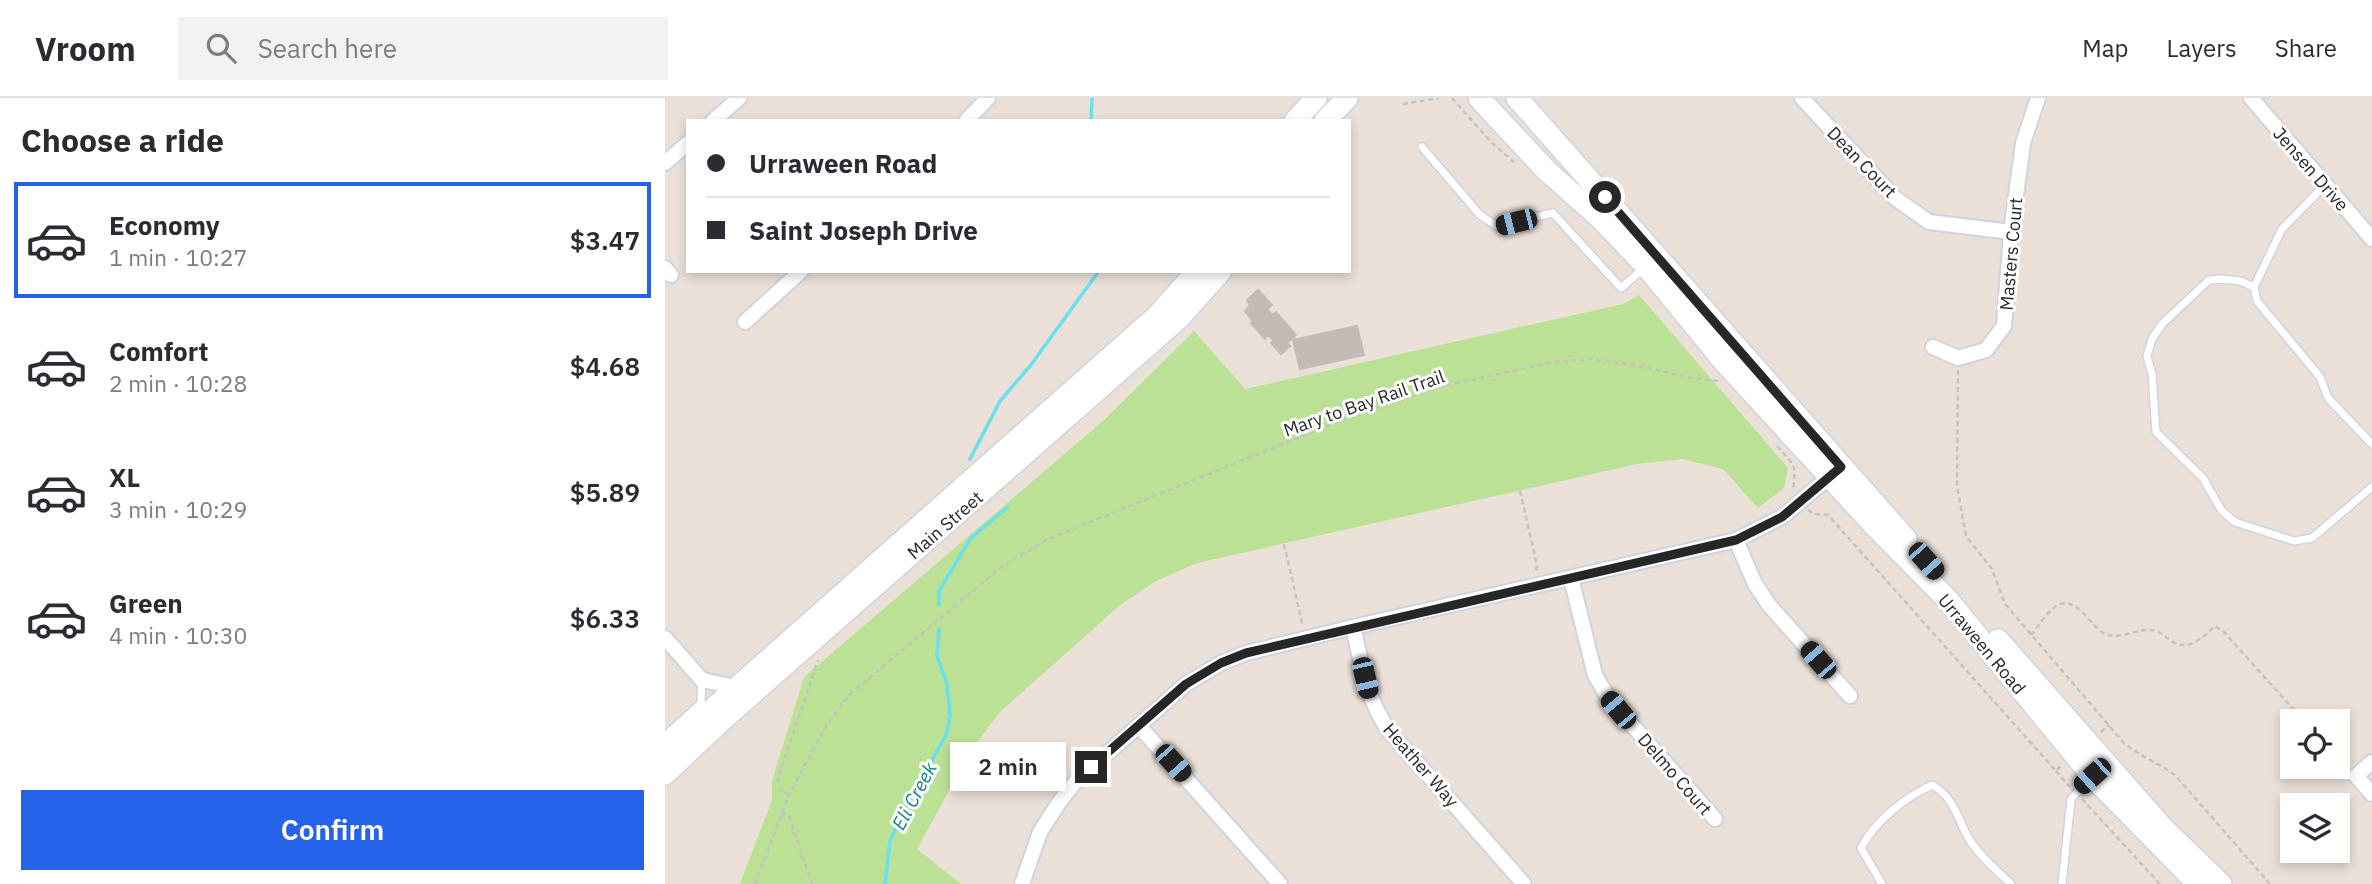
<!DOCTYPE html>
<meta charset="utf-8">
<style>
:root{--surface:#fff;--page:#f2f2f3;--text:#2b2b33;--muted:#7c7c81;--line:#e1e1e2;--accent:#2563eb}
body{margin:0;font-family:"IBM Plex Sans",sans-serif;background:var(--page);color:var(--text);height:100vh;display:flex;flex-direction:column;font-size:26px;white-space:nowrap}
*{box-sizing:border-box;margin:0}
p{font-size:23px;color:var(--muted)}
.icon{flex:none;width:38px;height:38px;fill:none;stroke:currentColor;stroke-width:2;stroke-linecap:round;stroke-linejoin:round}
.map{position:relative;flex:1;overflow:hidden}
.details{display:flex;flex-direction:column;background:var(--surface);width:665px}
.details>*{flex:none}
.guide{position:absolute;left:21px;top:21px;width:665px;height:154px;border-radius:0px;box-shadow:0 4px 10px #0003;display:grid;align-content:center;height:154px;padding:0 21px;background:var(--surface)}
.fabs{position:absolute;left:1615px;top:611px;display:grid;gap:14px}
.fabs a{display:grid;place-items:center;width:70px;height:70px;border-radius:0px;background:var(--surface);box-shadow:0 4px 10px #0003;font-size:35px}
.end{position:absolute;width:32px;height:32px;margin:-16px;border:9px solid #272727;background:#fff;box-shadow:0 0 0 4px #fff}
.from{border-radius:50%}
.bubble{position:absolute;height:49px;border-radius:0px;background:var(--surface);box-shadow:0 4px 10px #0003;font-size:23px;font-weight:600;line-height:49px;text-align:center}
.car{position:absolute;width:21px;height:42px;margin:-21px -10px;border-radius:9px;box-shadow:0 0 5px 2px #0007;background:linear-gradient(#222 24%,#8ab4d8 0 40%,#222 0 76%,#8ab4d8 0 86%,#222 0)}
.guide b{display:flex;align-items:center;gap:24px;height:66px;font-size:26px}
.guide b+b{border-top:2px solid var(--line)}
.guide i{width:18px;height:18px;background:var(--text)}
ul{padding:0;list-style:none}
li{display:flex;align-items:center;gap:21px;height:116px;margin:0 14px 10px;padding:0 7px;border:4px solid transparent;border-radius:0px}
li div{flex:1}
li b{display:block;font-size:26px}
li em{font-style:normal;font-weight:600}
li.current{border-color:var(--accent)}
li>.icon{width:63px;height:63px;stroke-width:1.5}
h2{padding:0 21px;font-size:32px;line-height:84px}
.cta{display:flex;gap:14px;margin-top:auto;padding:14px 21px}
.cta a{flex:1;height:80px;border-radius:0px;background:var(--accent);color:#fff;font-size:28px;font-weight:600;line-height:80px;text-align:center}
header{display:flex;align-items:center;gap:42px;box-sizing:border-box;height:98px;padding:0 35px;background:var(--surface);border-bottom:2px solid var(--line)}
header strong{font-size:33px}
nav{display:flex;gap:38px;margin-inline-start:auto;font-size:24px}
.search{width:490px;height:63px;background:var(--page);display:flex;align-items:center;gap:18px;box-sizing:border-box;padding:0 24px;border-radius:0px;color:var(--muted);font-size:26px}
main{display:flex;flex:1;min-height:0}
.map>svg:first-child{display:block}
.green{fill:#bbe194}
.lines{fill:none;stroke-linecap:round;stroke-linejoin:round}
.stream{stroke:#6adfed;stroke-width:3.5}
.building{fill:#c2bab5;stroke:#c5bbb2;stroke-width:2}
.lane-casing{stroke:#ced4e1;stroke-width:10}
.street-casing{stroke:#ced4e1;stroke-width:18}
.secondary-casing{stroke:#ced4e1;stroke-width:24}
.path{stroke:#c3c3c3;stroke-width:2.5;stroke-dasharray:5 3.5;stroke-linecap:butt}
.lane{stroke:#fff;stroke-width:7}
.street{stroke:#fff;stroke-width:14}
.secondary{stroke:#fff;stroke-width:21}
.route{stroke:#272727;stroke-width:9}
.labels{text-anchor:middle;dominant-baseline:central;stroke-width:6;stroke-linejoin:round;paint-order:stroke}
.street-label{font-size:18px;fill:#272727;stroke:#fff}
.water-label{font-size:19px;font-style:italic;fill:#0e7c94;stroke:#fff}
</style>
<header>
<strong>Vroom</strong>
<div class="search"><svg class="icon" aria-label="search" viewBox="0 0 24 24"><circle cx="10" cy="10" r="6"/><path d="M15 15l6 6"/></svg>Search here</div>
<nav><a>Map</a><a>Layers</a><a>Share</a></nav>
</header>
<main>
<section class="details">
<h2>Choose a ride</h2>
<ul>
<li class="current"><svg class="icon" aria-label="car" viewBox="0 0 24 24"><path d="M5 17H2v-5l4-1 3-4h7l3 4 3 1v5h-3M9 17h6M6 11h13"/><circle cx="7" cy="17" r="2"/><circle cx="17" cy="17" r="2"/></svg><div><b>Economy</b><p>1 min · 10:27</p></div><em>$3.47</em></li>
<li><svg class="icon" aria-label="car" viewBox="0 0 24 24"><path d="M5 17H2v-5l4-1 3-4h7l3 4 3 1v5h-3M9 17h6M6 11h13"/><circle cx="7" cy="17" r="2"/><circle cx="17" cy="17" r="2"/></svg><div><b>Comfort</b><p>2 min · 10:28</p></div><em>$4.68</em></li>
<li><svg class="icon" aria-label="car" viewBox="0 0 24 24"><path d="M5 17H2v-5l4-1 3-4h7l3 4 3 1v5h-3M9 17h6M6 11h13"/><circle cx="7" cy="17" r="2"/><circle cx="17" cy="17" r="2"/></svg><div><b>XL</b><p>3 min · 10:29</p></div><em>$5.89</em></li>
<li><svg class="icon" aria-label="car" viewBox="0 0 24 24"><path d="M5 17H2v-5l4-1 3-4h7l3 4 3 1v5h-3M9 17h6M6 11h13"/><circle cx="7" cy="17" r="2"/><circle cx="17" cy="17" r="2"/></svg><div><b>Green</b><p>4 min · 10:30</p></div><em>$6.33</em></li>
</ul>
<div class="cta"><a>Confirm</a></div>
</section>
<div class="map">
<svg width="1707" height="786" viewBox="0 0 1707 786">
<rect width="100%" height="100%" fill="#eae0d8"/>
<polygon class="green" points="974,197 1123,370 1119,390 1093,410 1058,371 1017,361 972,366 532,465 491,483 454,508 334,615 305,654 252,751 296,786 75,786 107,702 107,683 139,579 438,323 529,233 580,291 958,206"/>
<g class="lines">
<g class="stream">
<polyline points="426,23 427,0"/>
<polyline points="305,361 335,303 365,268 434,173"/>
<polyline points="274,507 274,493 306,440 343,409"/>
<polyline points="220,786 225,743 242,707 282,635 285,617 282,586 272,558 274,531"/>
</g>
</g>
<g class="building">
<polygon points="593,192 607,207 602,211 607,217 611,214 631,237 622,245 625,248 616,256 606,245 609,243 603,237 600,241 586,225 588,224 580,213 585,208 582,202"/>
<polygon points="692,228 699,257 635,271 628,242"/>
</g>
<g class="lines">
<g class="lane-casing">
<g id="lane">
<polyline points="757,49 815,117 832,128 888,115 956,190 980,169"/>
<polyline points="1660,87 1617,131 1589,189 1592,203 1655,279 1663,300 1707,346"/>
<polyline points="1589,189 1575,183 1558,181 1544,182 1497,226 1487,241 1482,258 1487,276 1491,334 1538,380 1557,413 1570,424 1629,443 1647,440 1707,389"/>
<polyline points="0,638 36,605 37,582"/>
<path d="M 1217,786 L 1196,750 C 1210,723 1239,700 1267,687 C 1289,699 1292,720 1304,741 C 1315,758 1331,772 1346,786"/>
<polyline points="1397,786 1406,701 1426,679"/>
</g>
</g>
<g class="street-casing">
<g id="street">
<polyline points="1137,0 1230,100 1264,124 1346,134"/>
<polyline points="1586,0 1707,141"/>
<polyline points="48,23 74,0"/>
<polyline points="301,23 323,0"/>
<polyline points="0,65 23,45"/>
<polyline points="0,170 6,177"/>
<polyline points="80,224 136,173"/>
<polyline points="1268,249 1293,260 1321,252 1339,228 1346,134 1358,45 1373,0"/>
<polyline points="1071,442 1090,486 1104,507 1185,598"/>
<polyline points="906,480 930,577 944,601 1050,721"/>
<path d="M 688,529 C 697,567 701,600 724,633 L 859,786"/>
<polyline points="0,540 37,582 71,589"/>
<polyline points="474,628 615,786"/>
<polyline points="1707,664 1691,678 1707,696"/>
<polyline points="357,786 375,734 395,703 411,683 521,586 556,565 581,555 688,529 1071,442 1117,419 1170,374"/>
</g>
</g>
<g class="secondary-casing">
<g id="secondary">
<polyline points="814,0 881,72 936,121 981,168 1061,266 1207,425 1283,502 1427,678 1533,786"/>
<polyline points="852,0 1241,441"/>
<polyline points="630,23 651,0"/>
<polyline points="660,23 682,0"/>
<polyline points="1333,542 1498,730 1556,786"/>
<polyline points="0,653 493,217 532,173"/>
<polyline points="0,676 55,624 514,220 556,173"/>
</g>
</g>
<g class="path">
<polyline points="787,0 827,45 849,64"/>
<polyline points="738,6 774,0"/>
<path d="M 1293,272 L 1292,388 L 1301,438 L 1327,471 L 1340,506 L 1459,645 C 1475,658 1493,665 1510,677 L 1605,786"/>
<path d="M 1112,348 C 1131,370 1131,364 1128,393"/>
<polyline points="855,393 872,467 871,474"/>
<polyline points="1143,412 1149,416 1163,417 1391,673 1396,668"/>
<polyline points="619,446 637,525 636,528"/>
<path d="M 1366,537 C 1381,519 1394,490 1418,515 C 1424,521 1430,529 1437,534 C 1452,544 1469,531 1485,532 C 1499,532 1505,547 1518,547 C 1530,548 1542,535 1550,528 L 1558,533 L 1639,623"/>
<polyline points="1436,634 1444,627"/>
<polyline points="1673,656 1689,664"/>
<polyline points="1391,673 1405,689"/>
<polyline points="124,697 116,692 113,680 153,562"/>
<polyline points="1417,701 1495,786"/>
<polyline points="116,715 124,718 147,786"/>
<polyline points="90,786 124,697 160,629 185,596 339,467 381,442 677,322 774,289 888,264 929,261 978,269 1027,280 1054,283"/>
</g>
<use href="#lane" class="lane"/>
<use href="#street" class="street"/>
<use href="#secondary" class="secondary"/>
</g>
<g class="lines">
<polyline class="route" points="426,669 521,586 556,565 581,555 1071,442 1117,419 1176,369 940,99"/>
</g>
<g class="labels">
<g class="street-label">
<text transform="translate(1197 64) rotate(46)">Dean Court</text>
<text transform="translate(1646 71) rotate(49)">Jensen Drive</text>
<text transform="translate(1346 156) rotate(-85)">Masters Court</text>
<text transform="translate(699 305) rotate(-19)">Mary to Bay Rail Trail</text>
<text transform="translate(280 427) rotate(-41)">Main Street</text>
<text transform="translate(1317 546) rotate(50)">Urraween Road</text>
<text transform="translate(756 667) rotate(49)">Heather Way</text>
<text transform="translate(1010 676) rotate(49)">Delmo Court</text>
</g>
<g class="water-label">
<text transform="translate(249 698) rotate(-62)">Eli Creek</text>
</g>
</g>
</svg>
<div class="fabs">
<a><svg class="icon" aria-label="locate" viewBox="0 0 24 24"><circle cx="12" cy="12" r="6"/><path d="M12 2v4M12 18v4M2 12h4M18 12h4"/></svg></a>
<a><svg class="icon" aria-label="layers" viewBox="0 0 24 24"><path d="M12 4l9 5-9 5-9-5zM3 14l9 5 9-5"/></svg></a>
</div>
<i class="end from" style="left:940px;top:99px"></i>
<i class="end" style="left:426px;top:669px"></i>
<div class="bubble" style="left:285px;top:644px;width:116px">2 min</div>
<i class="car" style="left:851px;top:124px;rotate:256deg"></i>
<i class="car" style="left:1261px;top:463px;rotate:138deg"></i>
<i class="car" style="left:1153px;top:562px;rotate:319deg"></i>
<i class="car" style="left:700px;top:580px;rotate:167deg"></i>
<i class="car" style="left:953px;top:612px;rotate:320deg"></i>
<i class="car" style="left:508px;top:665px;rotate:138deg"></i>
<i class="car" style="left:1427px;top:678px;rotate:228deg"></i>
<div class="guide">
<b><i class="from"></i>Urraween Road</b>
<b><i></i>Saint Joseph Drive</b>
</div>
</div>
</main>
